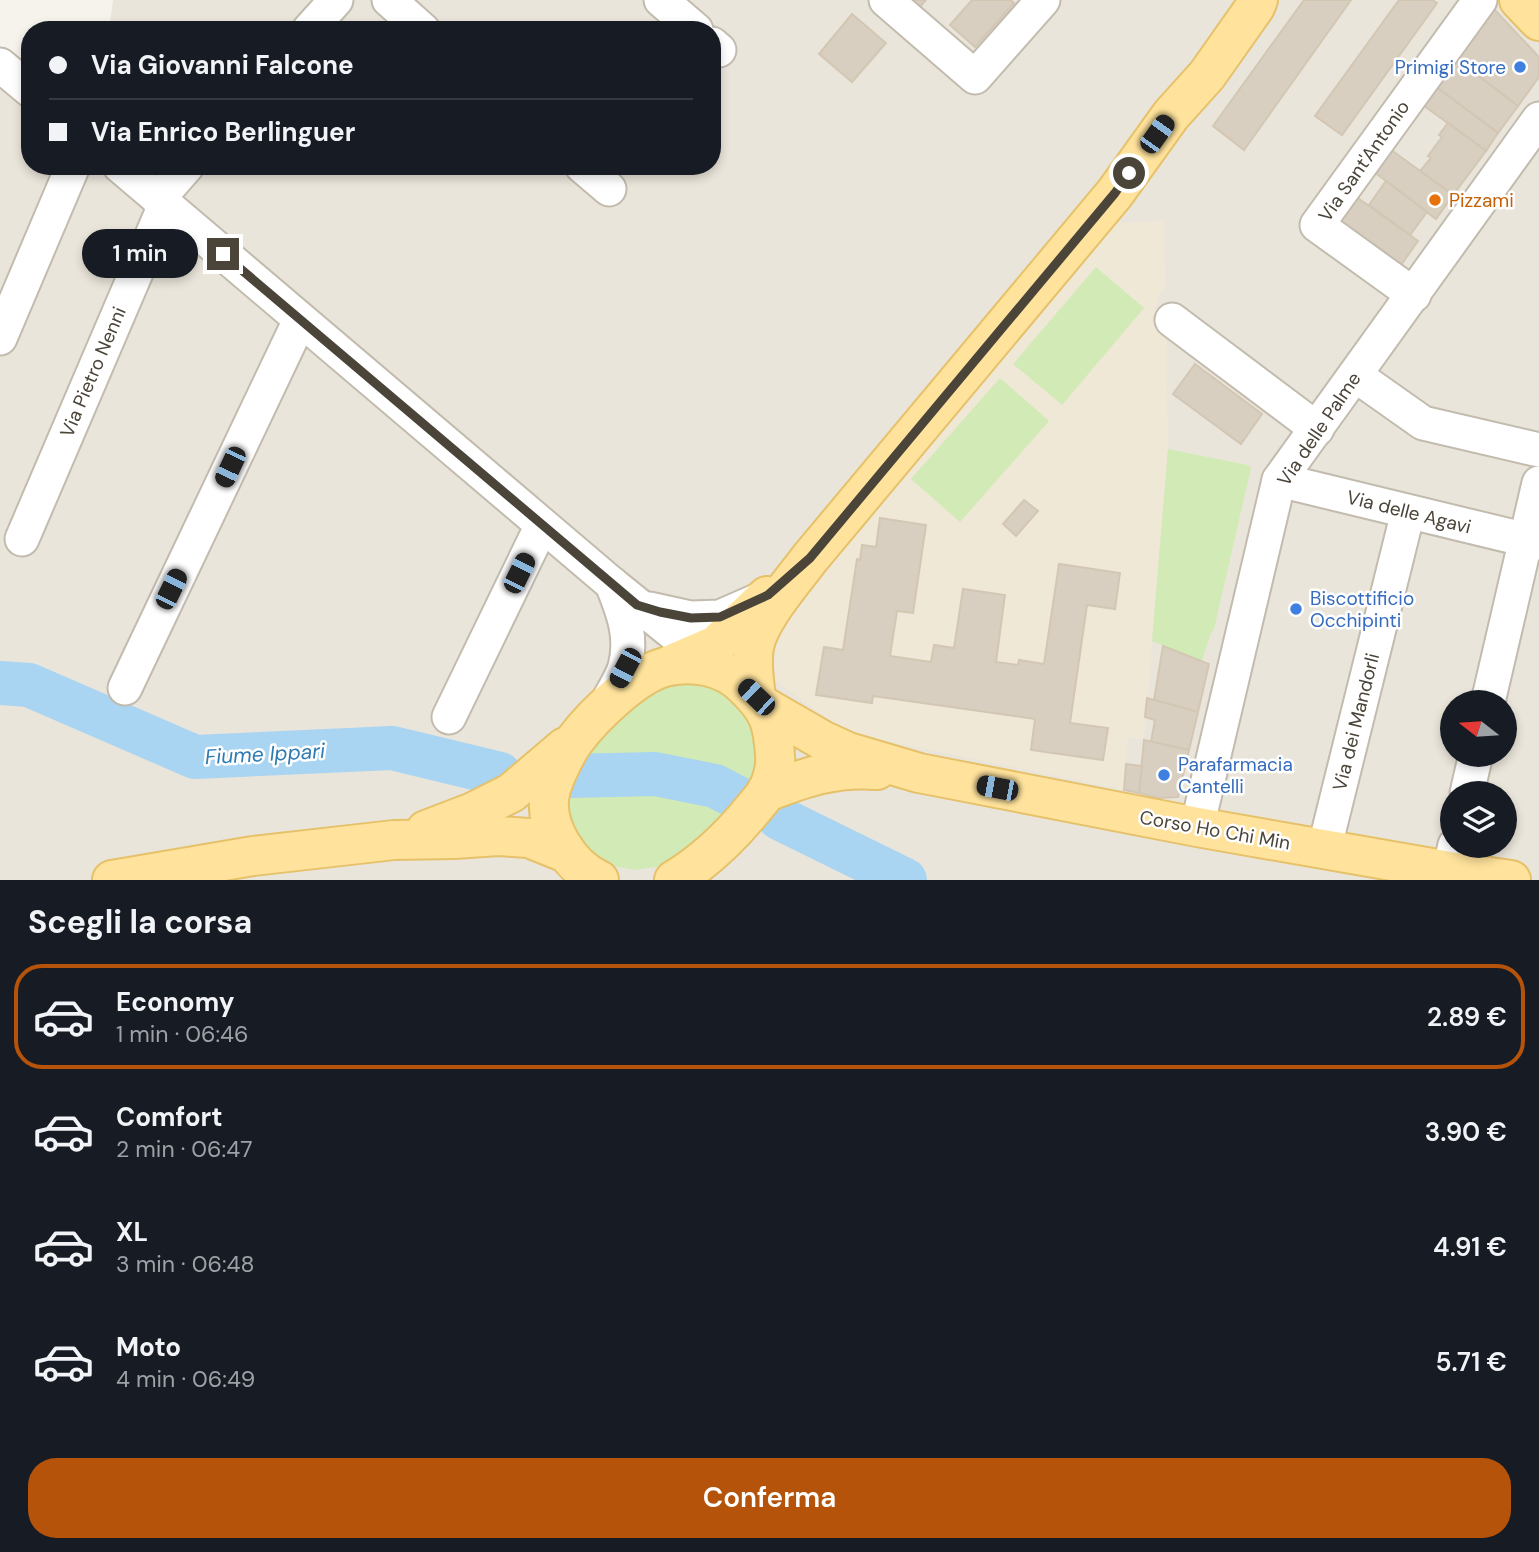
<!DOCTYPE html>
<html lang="it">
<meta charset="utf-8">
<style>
:root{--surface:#171b24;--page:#20242c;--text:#f1f3f6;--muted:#9ea1a6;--line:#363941;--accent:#b45309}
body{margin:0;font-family:"DM Sans",sans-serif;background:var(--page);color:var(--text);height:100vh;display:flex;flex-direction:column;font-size:26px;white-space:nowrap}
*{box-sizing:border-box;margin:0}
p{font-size:23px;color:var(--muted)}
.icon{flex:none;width:38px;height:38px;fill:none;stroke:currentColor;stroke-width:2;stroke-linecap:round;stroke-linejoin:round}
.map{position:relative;height:880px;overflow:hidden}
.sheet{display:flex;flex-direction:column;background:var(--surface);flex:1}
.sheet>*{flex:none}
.banner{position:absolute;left:21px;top:21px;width:700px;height:154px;border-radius:28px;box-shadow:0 4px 10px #0003;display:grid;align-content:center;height:154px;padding:0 28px;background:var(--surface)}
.needle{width:46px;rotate:287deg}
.tools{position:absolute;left:1440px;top:690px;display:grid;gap:14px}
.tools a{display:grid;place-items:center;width:77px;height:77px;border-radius:50%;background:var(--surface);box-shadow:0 4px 10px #0003;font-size:35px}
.end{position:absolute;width:32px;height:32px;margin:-16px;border:9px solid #4b4439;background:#fff;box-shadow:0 0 0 4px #fff}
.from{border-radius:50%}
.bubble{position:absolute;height:49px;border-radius:24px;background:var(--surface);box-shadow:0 4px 10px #0003;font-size:23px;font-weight:600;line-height:49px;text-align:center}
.car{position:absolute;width:21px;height:42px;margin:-21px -10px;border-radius:9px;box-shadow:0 0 5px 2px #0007;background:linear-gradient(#222 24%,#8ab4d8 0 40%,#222 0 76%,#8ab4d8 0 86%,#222 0)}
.banner b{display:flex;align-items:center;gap:24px;height:66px;font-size:26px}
.banner b+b{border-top:2px solid var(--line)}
.banner i{width:18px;height:18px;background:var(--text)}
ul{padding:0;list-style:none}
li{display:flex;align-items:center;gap:21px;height:105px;margin:0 14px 10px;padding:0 14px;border:4px solid transparent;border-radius:28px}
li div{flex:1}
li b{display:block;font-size:26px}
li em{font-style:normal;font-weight:600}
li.on{border-color:var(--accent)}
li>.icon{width:63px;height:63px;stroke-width:1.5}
h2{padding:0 28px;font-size:32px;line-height:84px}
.button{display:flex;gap:14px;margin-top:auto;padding:14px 28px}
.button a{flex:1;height:80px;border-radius:28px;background:var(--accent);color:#fff;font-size:28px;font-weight:600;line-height:80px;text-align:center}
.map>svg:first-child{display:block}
.residential{fill:#eae5da;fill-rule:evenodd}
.education{fill:#efe8d6}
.green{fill:#d2eab5}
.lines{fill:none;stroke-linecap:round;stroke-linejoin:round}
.river{stroke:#a9d4f2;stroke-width:44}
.building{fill:#d8cfc1;stroke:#d3c7b4;stroke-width:2}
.minor-casing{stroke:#c2bbae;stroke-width:37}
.major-casing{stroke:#e6c16a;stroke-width:42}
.minor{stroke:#fff;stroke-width:33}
.major{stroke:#ffe39c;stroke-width:38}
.route{stroke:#4b4439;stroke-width:9}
.shop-dot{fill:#3f7fe0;stroke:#fff;stroke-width:2.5}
.food-dot{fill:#e8710a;stroke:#fff;stroke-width:2.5}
.labels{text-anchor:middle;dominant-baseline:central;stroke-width:5;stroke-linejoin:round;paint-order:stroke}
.shop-label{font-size:19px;fill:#366cbe;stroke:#fff;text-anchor:start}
.street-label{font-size:19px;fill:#4b4439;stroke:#fff}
.food-label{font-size:19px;fill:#c56008;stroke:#fff;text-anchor:start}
.water-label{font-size:21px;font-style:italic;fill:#2e7ab2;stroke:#fff}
</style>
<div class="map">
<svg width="1539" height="880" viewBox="0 0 1539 880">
<rect width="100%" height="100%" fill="#f6f3ec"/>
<path class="residential" d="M 113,0 L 1539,0 L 1539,880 L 0,880 L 0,49 L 30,74 L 30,166 L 712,166 L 712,30 L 109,30 ZM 1452,702 L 1505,702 L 1505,754 L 1452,754 ZM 1452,793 L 1505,793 L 1505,845 L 1452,845 Z"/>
<polygon class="education" points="1164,221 1165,288 1158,296 1155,314 1160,332 1166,333 1168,449 1144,740 1128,737 1124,790 847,733 777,682 772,671 769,656 774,629 1117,223"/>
<g class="green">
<polygon points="1096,267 1144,308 1062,405 1013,364"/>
<polygon points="1000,378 1049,421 960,522 911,479"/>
<polygon points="1168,449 1248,465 1251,468 1214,629 1210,635 1202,661 1152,641"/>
<polygon points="693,681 716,688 734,702 748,720 755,742 755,765 748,786 736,805 692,844 662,866 635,870 612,866 592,855 569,826 565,785 573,767 647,689"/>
</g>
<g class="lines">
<g class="river">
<polyline points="0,683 29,685 195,757 392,748 500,774"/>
<polyline points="569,776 655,774 715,786 740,799"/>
<polyline points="779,818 905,880"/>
</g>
</g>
<g class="building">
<polygon points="911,0 926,0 920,7"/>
<polygon points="972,0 1011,0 1014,3 975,47 950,25"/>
<polygon points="1304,0 1351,0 1244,150 1213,126"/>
<polygon points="1399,0 1432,0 1437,3 1342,135 1315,116"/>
<polygon points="1493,8 1539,57 1539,77 1518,106 1456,59"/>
<polygon points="852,14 886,43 852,82 819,54"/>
<polygon points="1456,59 1518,106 1498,133 1435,86"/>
<polygon points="1435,86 1498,133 1486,151 1423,105"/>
<polygon points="1448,123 1486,151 1453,195 1420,171 1431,158 1428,156 1442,137 1439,135"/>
<polygon points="1390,149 1453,195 1436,219 1373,171"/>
<polygon points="1386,181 1427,212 1410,235 1369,205"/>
<polygon points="1355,196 1418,241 1401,265 1338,219"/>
<polygon points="1195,364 1262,414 1241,444 1173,394"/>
<polygon points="1024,500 1038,511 1016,536 1003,524"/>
<polygon points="880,518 926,525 913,613 897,611 890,656 931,662 934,645 954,648 963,589 1005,595 996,662 1018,665 1019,660 1044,664 1059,564 1120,573 1115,609 1087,605 1070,723 1108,728 1103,760 1031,750 1035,719 873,696 872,703 816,695 824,647 843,650 857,559 860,560 862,545 876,547"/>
<polygon points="1163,646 1209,664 1198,712 1154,700"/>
<polygon points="1147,698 1198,712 1189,750 1151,742 1155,720 1145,717"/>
<polygon points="1144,740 1189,750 1178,797 1158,798 1139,793"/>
<polygon points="1126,764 1142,766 1139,793 1124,790"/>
</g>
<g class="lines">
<g class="minor-casing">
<g id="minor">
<polyline points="389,0 423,30"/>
<polyline points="661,0 696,30"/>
<polyline points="886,0 975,77 1043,0"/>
<polyline points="309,30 336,0"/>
<polyline points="712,44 719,50"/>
<polyline points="0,65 30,90"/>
<polyline points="120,166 612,584 715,667"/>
<polyline points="582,166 609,189"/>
<polyline points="158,199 187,166"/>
<polyline points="1414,295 1317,225 1480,0"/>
<polyline points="1172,320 1317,429"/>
<polyline points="0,338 73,166"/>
<polyline points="1355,375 1423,423 1539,450"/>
<polyline points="1279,480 1539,543"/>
<polyline points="22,539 165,205"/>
<polyline points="650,609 691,618 720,617 759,600"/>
<polyline points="125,688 300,320"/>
<polyline points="1488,702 1539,483"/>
<path d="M 605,707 C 611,694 621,680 625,667 C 633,636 623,612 612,584"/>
<polyline points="449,717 542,525"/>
<polyline points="1467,793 1476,754"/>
<polyline points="1197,827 1279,480 1539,119"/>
<polyline points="1324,850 1408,512"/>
<polyline points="1449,871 1455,845"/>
</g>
</g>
<g class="major-casing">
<g id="major">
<polyline points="1519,0 1539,21"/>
<polyline points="672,664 716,645 767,596"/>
<path d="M 756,697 C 754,680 751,664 754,647 C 759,619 793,581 810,558 L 1115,193 L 1171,115 L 1207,75 L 1255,7 L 1258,0"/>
<polyline points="763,706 822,740 848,752 919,773 1197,827 1449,871 1511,880"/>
<path d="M 767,792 C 805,777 835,767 877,770"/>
<polyline points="426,830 473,812 511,793 565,747"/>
<polyline points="112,880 253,856 394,840 454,839 498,836 529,838 566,853"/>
<path d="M 599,880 C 570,867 543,826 550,793 C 553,779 566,752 575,740 C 594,715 635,675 665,667 C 693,660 724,666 744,686 C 769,710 773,722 775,756 C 776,767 772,783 766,792 C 763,798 757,804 753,809 C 731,836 704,862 674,880"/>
</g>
</g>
<use href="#minor" class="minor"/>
<use href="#major" class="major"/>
</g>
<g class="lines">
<polyline class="route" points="223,254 637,605 660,612 691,618 720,617 768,595 810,558 1115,193 1129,173"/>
</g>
<g class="shop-dot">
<circle cx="1520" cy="67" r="7"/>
<circle cx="1296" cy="609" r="7"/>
<circle cx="1164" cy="775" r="7"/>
</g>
<circle class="food-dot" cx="1435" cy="200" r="7"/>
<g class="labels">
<g class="shop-label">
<text x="1506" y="67" text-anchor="end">Primigi Store</text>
<text x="1310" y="598">Biscottificio<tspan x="1310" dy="22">Occhipinti</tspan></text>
<text x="1178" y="764">Parafarmacia<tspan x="1178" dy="22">Cantelli</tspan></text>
</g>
<g class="street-label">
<text transform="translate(1364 161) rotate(-55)">Via Sant'Antonio</text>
<text transform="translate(93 372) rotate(-67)">Via Pietro Nenni</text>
<text transform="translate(1319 429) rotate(-56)">Via delle Palme</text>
<text transform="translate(1409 512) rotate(14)">Via delle Agavi</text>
<text transform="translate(1356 722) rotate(-76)">Via dei Mandorli</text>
<text transform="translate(1215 830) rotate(10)">Corso Ho Chi Min</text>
</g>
<g class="food-label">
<text x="1449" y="200">Pizzami</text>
</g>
<g class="water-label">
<text transform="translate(265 754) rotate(-3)">Fiume Ippari</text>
</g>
</g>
</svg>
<div class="tools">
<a><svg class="needle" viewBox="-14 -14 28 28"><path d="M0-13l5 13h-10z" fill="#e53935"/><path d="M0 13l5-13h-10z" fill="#9ea1a6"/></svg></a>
<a><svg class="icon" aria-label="layers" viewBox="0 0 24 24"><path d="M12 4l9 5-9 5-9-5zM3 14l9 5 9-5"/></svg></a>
</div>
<i class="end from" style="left:1129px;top:173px"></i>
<i class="end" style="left:223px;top:254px"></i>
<div class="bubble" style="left:82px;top:229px;width:116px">1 min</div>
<i class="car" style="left:1157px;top:134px;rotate:36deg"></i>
<i class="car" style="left:230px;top:467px;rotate:205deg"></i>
<i class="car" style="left:519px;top:573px;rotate:26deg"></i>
<i class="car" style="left:171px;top:589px;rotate:26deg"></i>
<i class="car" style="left:625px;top:668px;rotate:208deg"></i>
<i class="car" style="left:756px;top:697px;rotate:314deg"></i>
<i class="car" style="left:997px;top:788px;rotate:281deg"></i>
<div class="banner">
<b><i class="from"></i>Via Giovanni Falcone</b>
<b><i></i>Via Enrico Berlinguer</b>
</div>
</div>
<section class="sheet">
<h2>Scegli la corsa</h2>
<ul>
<li class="on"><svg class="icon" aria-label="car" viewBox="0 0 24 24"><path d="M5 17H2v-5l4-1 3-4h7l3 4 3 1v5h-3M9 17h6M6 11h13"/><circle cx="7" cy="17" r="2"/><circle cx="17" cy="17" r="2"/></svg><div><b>Economy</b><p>1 min · 06:46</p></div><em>2.89 €</em></li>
<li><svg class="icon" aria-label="car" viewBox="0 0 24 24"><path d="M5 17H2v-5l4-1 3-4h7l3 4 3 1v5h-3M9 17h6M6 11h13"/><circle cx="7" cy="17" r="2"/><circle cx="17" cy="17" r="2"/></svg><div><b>Comfort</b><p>2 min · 06:47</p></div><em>3.90 €</em></li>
<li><svg class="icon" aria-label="car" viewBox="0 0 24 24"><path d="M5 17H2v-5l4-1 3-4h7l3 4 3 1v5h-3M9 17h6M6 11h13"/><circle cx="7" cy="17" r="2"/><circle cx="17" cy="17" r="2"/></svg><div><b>XL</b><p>3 min · 06:48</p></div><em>4.91 €</em></li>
<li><svg class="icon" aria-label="car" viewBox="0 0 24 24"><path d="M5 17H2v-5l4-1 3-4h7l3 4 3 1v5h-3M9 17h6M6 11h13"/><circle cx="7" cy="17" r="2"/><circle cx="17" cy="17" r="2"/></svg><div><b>Moto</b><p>4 min · 06:49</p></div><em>5.71 €</em></li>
</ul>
<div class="button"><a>Conferma</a></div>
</section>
